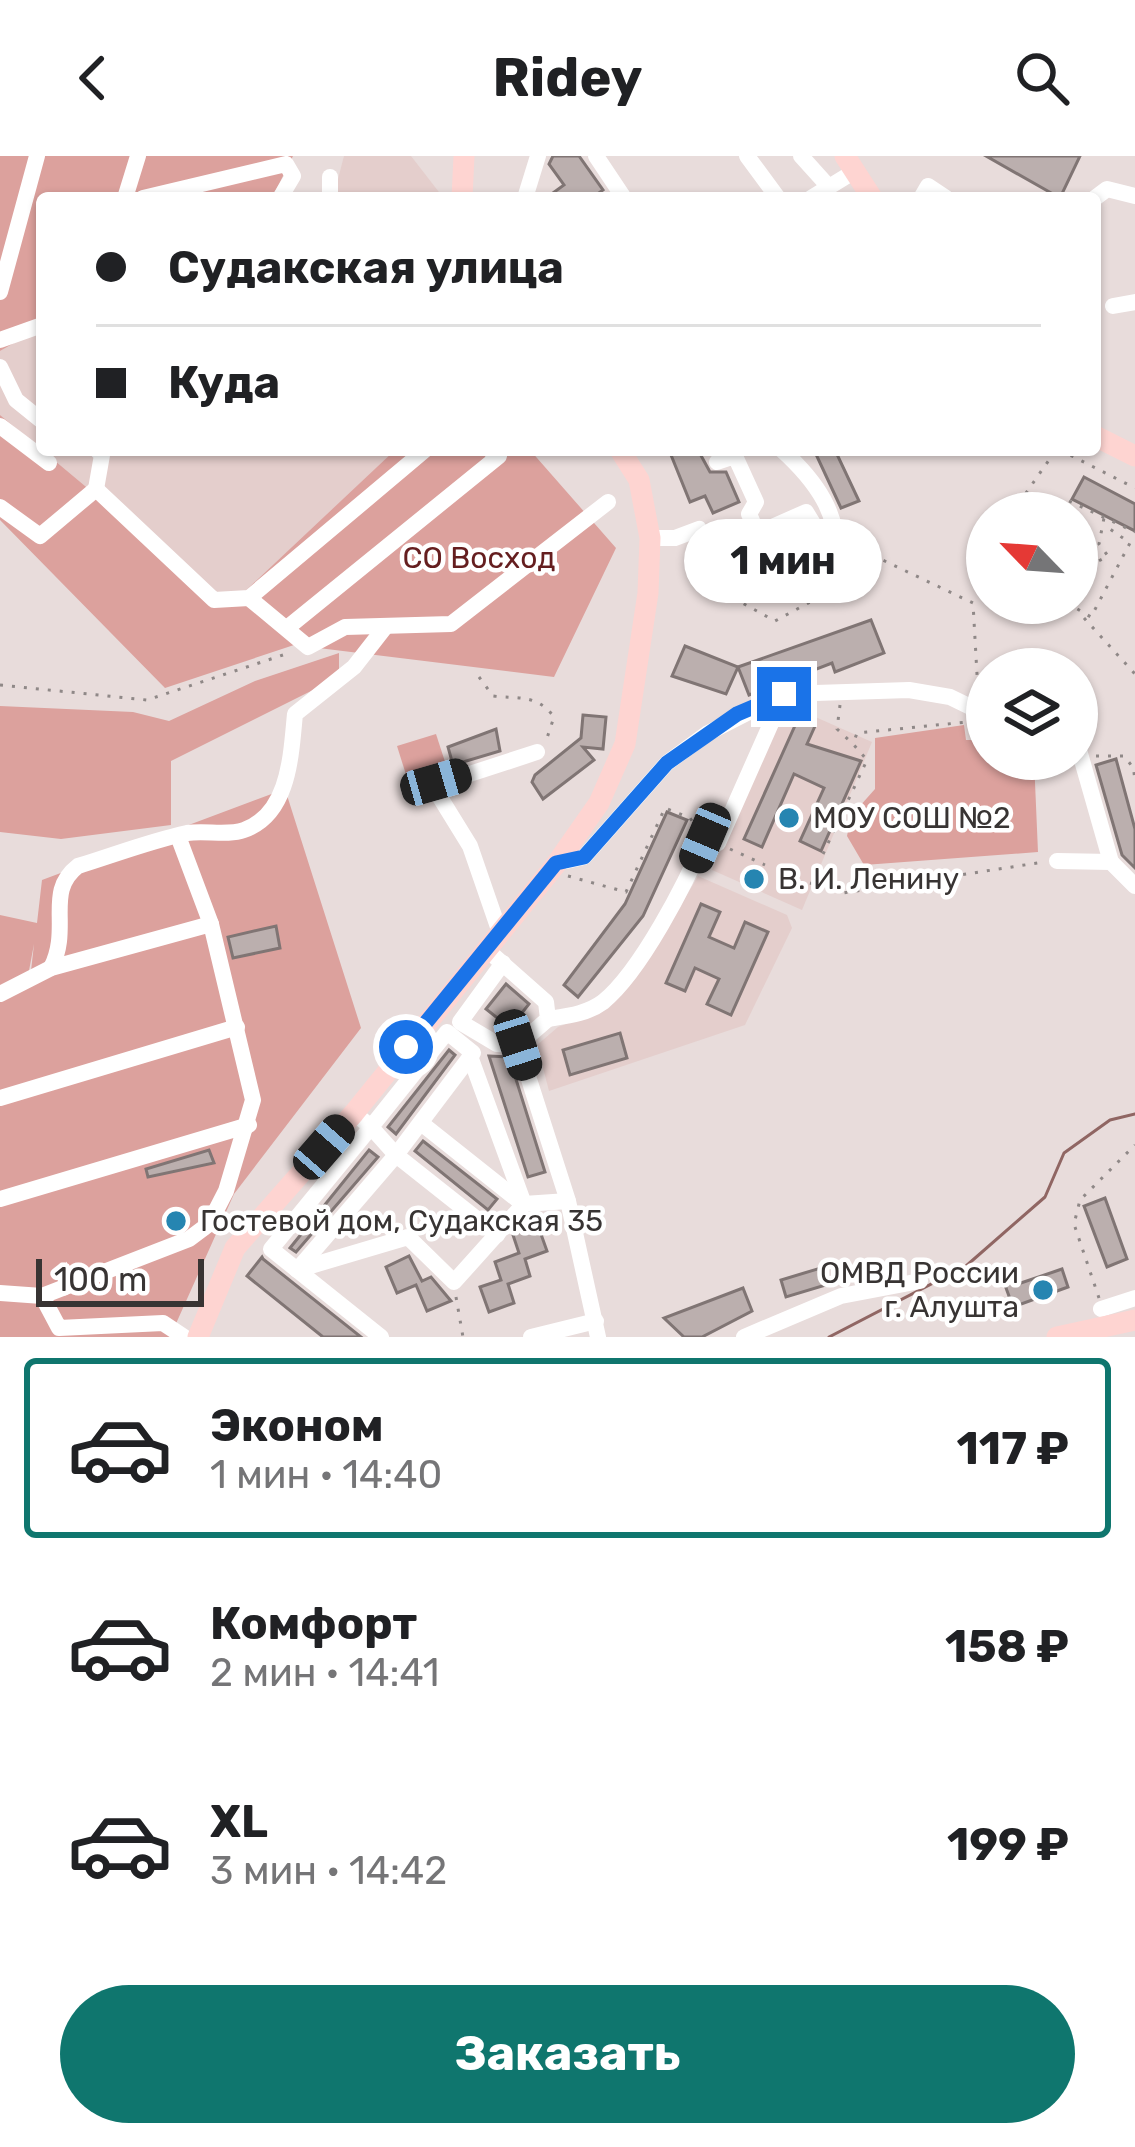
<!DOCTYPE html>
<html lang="ru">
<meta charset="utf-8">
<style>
:root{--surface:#fff;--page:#f2f2f2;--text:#202124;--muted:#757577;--line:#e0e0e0;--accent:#0f766e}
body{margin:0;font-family:Rubik,sans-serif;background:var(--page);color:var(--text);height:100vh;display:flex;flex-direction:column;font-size:45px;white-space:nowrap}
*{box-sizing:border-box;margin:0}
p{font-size:39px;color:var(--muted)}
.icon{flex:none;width:66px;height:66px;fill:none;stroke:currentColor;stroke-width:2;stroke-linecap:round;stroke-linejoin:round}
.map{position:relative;height:1181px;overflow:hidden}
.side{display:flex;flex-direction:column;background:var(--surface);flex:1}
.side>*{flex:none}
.top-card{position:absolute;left:36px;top:36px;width:1065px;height:264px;border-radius:12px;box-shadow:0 3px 9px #0004;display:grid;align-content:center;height:264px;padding:0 60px;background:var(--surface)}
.needle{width:78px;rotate:295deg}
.fabs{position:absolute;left:966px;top:336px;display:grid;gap:24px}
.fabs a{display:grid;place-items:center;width:132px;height:132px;border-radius:50%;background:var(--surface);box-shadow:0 3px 9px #0004;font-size:60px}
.scale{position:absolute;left:36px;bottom:30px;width:168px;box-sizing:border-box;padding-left:12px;border:6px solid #383433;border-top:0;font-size:33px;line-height:42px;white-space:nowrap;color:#383433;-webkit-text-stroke:9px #fff;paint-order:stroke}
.end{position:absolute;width:54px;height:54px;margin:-27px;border:15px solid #1a73e8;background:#fff;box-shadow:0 0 0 6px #fff}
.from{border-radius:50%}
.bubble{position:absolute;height:84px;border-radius:42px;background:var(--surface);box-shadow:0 3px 9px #0004;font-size:39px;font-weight:700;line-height:84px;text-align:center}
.car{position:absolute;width:36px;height:72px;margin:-36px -18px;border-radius:15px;box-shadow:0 0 9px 3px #0007;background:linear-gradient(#222 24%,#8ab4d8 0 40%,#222 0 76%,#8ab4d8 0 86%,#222 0)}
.top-card b{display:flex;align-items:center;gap:42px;height:114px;font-size:45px}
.top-card b+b{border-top:3px solid var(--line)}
.top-card i{width:30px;height:30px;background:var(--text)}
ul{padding:21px 0 0;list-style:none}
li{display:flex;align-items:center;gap:36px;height:180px;margin:0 24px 18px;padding:0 36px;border:6px solid transparent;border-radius:12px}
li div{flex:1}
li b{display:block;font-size:45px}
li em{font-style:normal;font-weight:700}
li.active{border-color:var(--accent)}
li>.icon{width:108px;height:108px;stroke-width:1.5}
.cta{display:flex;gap:24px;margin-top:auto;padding:24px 60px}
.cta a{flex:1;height:138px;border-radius:72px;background:var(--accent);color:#fff;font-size:48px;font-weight:700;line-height:138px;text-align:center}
header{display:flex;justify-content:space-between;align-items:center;height:156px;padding:0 60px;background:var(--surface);font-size:54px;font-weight:700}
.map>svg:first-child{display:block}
.built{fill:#e4cecc}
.green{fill:#dca19d}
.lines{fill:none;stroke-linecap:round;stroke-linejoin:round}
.stream{stroke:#906663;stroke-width:3}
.building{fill:#bbafae;stroke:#807574;stroke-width:3}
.path{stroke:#8f8887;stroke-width:3;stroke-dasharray:3 9;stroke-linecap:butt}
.minor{stroke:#fff;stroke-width:16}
.major{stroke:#fed4d1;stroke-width:21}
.route{stroke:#1a73e8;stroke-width:15}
.poi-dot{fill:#2685b1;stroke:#fff;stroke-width:4.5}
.labels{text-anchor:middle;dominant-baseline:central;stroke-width:9;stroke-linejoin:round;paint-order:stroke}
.park-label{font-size:30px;fill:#651e1f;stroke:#fff}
.poi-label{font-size:30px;fill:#383433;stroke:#fff;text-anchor:start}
</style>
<header><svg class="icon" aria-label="back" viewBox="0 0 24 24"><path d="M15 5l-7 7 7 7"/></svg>Ridey<svg class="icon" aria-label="search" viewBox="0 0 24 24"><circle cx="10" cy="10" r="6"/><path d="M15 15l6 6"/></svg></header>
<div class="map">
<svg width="1135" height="1181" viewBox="0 0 1135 1181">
<rect width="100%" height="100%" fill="#e8dcdb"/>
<g class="built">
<polygon points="344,0 411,0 442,40 333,42"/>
<polygon points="42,171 42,294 395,294 242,438 212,437 83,333 0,259 0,195"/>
<polygon points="786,548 872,586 802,754 712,714"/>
<polygon points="698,720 787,759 792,772 745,869 549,935 537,889 558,871 609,852 659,787"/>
</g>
<g class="green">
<polygon points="0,0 293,0 272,42 42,42 42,171 0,195"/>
<polygon points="0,259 213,437 242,438 395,294 530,294 616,392 554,521 294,489 165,532 0,364"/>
<polygon points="339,497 339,521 171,605 171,669 61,683 0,676 0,550 133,556 169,565 255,525"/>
<polygon points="964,569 966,584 987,584 987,603 1034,603 1038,696 864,709 847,680 851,660 875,633 875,582"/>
<polygon points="436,578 447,612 408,625 397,590"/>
<polygon points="285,633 361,872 234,1038 170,1181 0,1181 0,839 30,824 34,788 28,820 0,834 0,759 37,767 42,724"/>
</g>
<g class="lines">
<polyline class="stream" points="829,1181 966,1110 1045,1041 1064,997 1110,964 1135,958"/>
</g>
<g class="building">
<polygon points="553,0 579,0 603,34 592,42 546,42 564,29 549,8"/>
<polygon points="986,0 1080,0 1060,42"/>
<polygon points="669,294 698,294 710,316 726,316 739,346 713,357 705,340 690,346"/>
<polygon points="814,294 835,294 859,345 841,352"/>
<polygon points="1084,321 1135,348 1135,375 1072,343"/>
<polygon points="871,464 884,497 835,516 832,507 749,539 738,511"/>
<polygon points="685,490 738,511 726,538 672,520"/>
<polygon points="583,559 606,561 603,593 583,591 594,604 543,643 532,626 535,619 581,582"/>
<polygon points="798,563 815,570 807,588 861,605 821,695 800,685 824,632 794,618 762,691 744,683"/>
<polygon points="496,573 500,595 453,609 448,591"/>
<polygon points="1116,603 1135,673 1135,712 1122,699 1096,609"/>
<polygon points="667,656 687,664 643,760 578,841 564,829 625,748"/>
<polygon points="701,748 720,756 709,781 734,792 745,766 768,776 731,859 707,848 719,823 695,812 685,835 666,827"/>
<polygon points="276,770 280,792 233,802 228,781"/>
<polygon points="506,828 529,848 510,872 486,853"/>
<polygon points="620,877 627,902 570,919 563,894"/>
<polygon points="449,894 455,899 396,978 388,971"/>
<polygon points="489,900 509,901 545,1016 528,1021"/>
<polygon points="423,985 497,1043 488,1054 415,995"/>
<polygon points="209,994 214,1007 148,1021 146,1013"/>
<polygon points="369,994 378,1001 296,1096 290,1092"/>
<polygon points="1105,1042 1127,1103 1107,1111 1084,1050"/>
<polygon points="537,1067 547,1095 525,1103 530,1120 508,1128 514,1147 489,1156 480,1131 501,1124 495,1106 519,1097 513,1079"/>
<polygon points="409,1100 422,1125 431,1121 451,1145 427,1155 416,1129 397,1137 386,1111"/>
<polygon points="262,1101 263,1103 361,1181 323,1181 247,1120"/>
<polygon points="824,1111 829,1128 786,1141 781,1124"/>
<polygon points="1062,1113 1068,1131 1013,1151 1002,1121 1011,1118 1015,1129"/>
<polygon points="743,1132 752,1155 702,1181 684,1181 664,1162"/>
</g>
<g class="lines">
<g class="path">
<polyline points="1060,294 1135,332"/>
<polyline points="1069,345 1135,376"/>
<polyline points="1012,357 1056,294"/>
<polyline points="851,389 973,447 978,536"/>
<polyline points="1077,406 1089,410 1108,400 1099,388 1104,362"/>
<polyline points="721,423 726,438 775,465 836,432 867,398"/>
<polyline points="1067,447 1091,461 1130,387 1110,373 1111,366"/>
<polyline points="1084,462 1135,518"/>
<path d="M 479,521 L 493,540 C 519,543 537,538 554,561 L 546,585"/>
<polyline points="0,529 147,544 289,497"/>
<polyline points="840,549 837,573 852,587"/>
<polyline points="1096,600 1124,600 1135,614"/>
<polyline points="1134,616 1135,626"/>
<polyline points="730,693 765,709"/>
<polyline points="823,698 867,604 853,588 857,577 967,566"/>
<polyline points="568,720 626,736 665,652 690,662 698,674"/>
<polyline points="810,727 843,737 1044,706"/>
<polyline points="456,1141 463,1181"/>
<polyline points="1099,1142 1074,1068 1080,1044 1135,989"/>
</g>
<g class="minor">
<polyline points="596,0 624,42"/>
<polyline points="747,0 778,42"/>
<polyline points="801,0 829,31"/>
<polyline points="125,42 138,0"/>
<polyline points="143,42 286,8 293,20 280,42"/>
<polyline points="330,42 330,21"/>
<polyline points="525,42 538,0"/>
<polyline points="811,42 855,15"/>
<polyline points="921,42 928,30 946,42"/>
<polyline points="1095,42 1107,33 1135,40"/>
<polyline points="0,136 37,0"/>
<polyline points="1113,150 1135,146"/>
<polyline points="0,184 42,169"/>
<polyline points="0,211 16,244 42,265"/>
<polyline points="0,270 49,307"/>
<polyline points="717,306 735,300 756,346 749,358 767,399"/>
<polyline points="96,333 102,299 97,294"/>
<polyline points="0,351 40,380 96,333 214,444 249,442 425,294"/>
<polyline points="761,376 806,356 817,374 832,370"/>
<path d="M 650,382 L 675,382 L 699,373 L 727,410 L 743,411 L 767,399 L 780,422 L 792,425 L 834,404 C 843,360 814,323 782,294"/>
<polyline points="249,442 308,491 345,471 451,468 608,346"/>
<polyline points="287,472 499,300 490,294"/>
<polyline points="1077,587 1111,706"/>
<polyline points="1057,705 1111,706 1135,730"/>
<polyline points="557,707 584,701 667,607 708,577 784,538 909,534 950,541 987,559"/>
<polyline points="499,774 470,690 433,630 537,596"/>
<polyline points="485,792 546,846 548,863 518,889 568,1045 598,1181"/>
<polyline points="503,807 460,866 497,888 518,889"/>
<path d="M 51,812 C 72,771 44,736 78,710 C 114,699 150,685 187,677 C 205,674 227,680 244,674 C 290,658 291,597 295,558 L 354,511 L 386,470"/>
<polyline points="0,838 51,812 211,768"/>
<path d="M 548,863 C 567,860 587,858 603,846 C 641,815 686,727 705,682 L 718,687 L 784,538"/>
<polyline points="471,903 524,1048"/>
<polyline points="0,942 237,871"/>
<polyline points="354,957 371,971 447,876 473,897 396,999 371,971 271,1093 381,1181"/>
<polyline points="421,967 523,1048"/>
<polyline points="0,1043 249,969"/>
<polyline points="298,1113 396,999 497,1079"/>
<polyline points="297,1114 408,1081 454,1126 524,1048 568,1045"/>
<polyline points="0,1137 42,1140 59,1172 163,1167 184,1181"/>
<polyline points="42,1140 189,1083 209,1068 226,1035 253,944 211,768 178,680"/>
<polyline points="1101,1153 1135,1142"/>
<polyline points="531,1181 596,1165"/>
<polyline points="744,1181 841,1140 920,1125"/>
</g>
<g class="major">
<polyline points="845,0 872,42"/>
<polyline points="462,42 464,0"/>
<polyline points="1095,280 1135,300"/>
<polyline points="198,1181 235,1092 354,957 557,707 599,647 625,588 648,437 650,382 639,324 620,294"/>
<polyline points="1057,1181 1135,1164"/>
</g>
</g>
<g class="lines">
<polyline class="route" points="406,891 556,707 584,701 667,607 737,558 784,538"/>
</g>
<g class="poi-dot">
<circle cx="789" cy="662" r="12"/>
<circle cx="754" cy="723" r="12"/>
<circle cx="176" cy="1065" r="12"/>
<circle cx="1043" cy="1134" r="12"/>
</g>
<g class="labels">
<g class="park-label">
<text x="479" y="402">СО Восход</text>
</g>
<g class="poi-label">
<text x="813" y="662">МОУ СОШ №2</text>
<text x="778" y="723">В. И. Ленину</text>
<text x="200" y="1065">Гостевой дом, Судакская 35</text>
<text x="1019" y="1117" text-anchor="end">ОМВД России<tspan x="1019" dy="34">г. Алушта</tspan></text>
</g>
</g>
</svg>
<div class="fabs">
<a><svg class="needle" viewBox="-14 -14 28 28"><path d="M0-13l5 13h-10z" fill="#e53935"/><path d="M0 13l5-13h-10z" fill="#757577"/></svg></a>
<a><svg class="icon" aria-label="layers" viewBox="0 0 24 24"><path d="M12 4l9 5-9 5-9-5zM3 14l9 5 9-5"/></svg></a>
</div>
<div class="scale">100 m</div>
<i class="end from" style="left:406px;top:891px"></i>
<i class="end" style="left:784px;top:538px"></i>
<div class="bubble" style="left:684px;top:363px;width:198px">1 мин</div>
<i class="car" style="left:436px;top:626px;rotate:74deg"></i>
<i class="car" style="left:705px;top:682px;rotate:203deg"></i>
<i class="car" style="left:518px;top:889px;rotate:162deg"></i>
<i class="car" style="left:324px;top:991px;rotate:41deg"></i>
<div class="top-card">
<b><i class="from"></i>Судакская улица</b>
<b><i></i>Куда</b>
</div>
</div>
<section class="side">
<ul>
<li class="active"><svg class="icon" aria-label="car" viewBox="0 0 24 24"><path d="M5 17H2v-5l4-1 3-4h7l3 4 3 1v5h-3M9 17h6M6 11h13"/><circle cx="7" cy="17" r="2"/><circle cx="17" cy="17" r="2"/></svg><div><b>Эконом</b><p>1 мин · 14:40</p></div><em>117 ₽</em></li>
<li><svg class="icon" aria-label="car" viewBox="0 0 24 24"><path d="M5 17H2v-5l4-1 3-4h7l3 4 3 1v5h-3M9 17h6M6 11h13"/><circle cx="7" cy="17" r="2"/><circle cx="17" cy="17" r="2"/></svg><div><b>Комфорт</b><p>2 мин · 14:41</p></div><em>158 ₽</em></li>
<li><svg class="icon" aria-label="car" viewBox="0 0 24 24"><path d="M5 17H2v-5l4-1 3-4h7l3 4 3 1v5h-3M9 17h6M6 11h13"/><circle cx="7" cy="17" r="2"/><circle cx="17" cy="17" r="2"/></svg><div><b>XL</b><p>3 мин · 14:42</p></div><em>199 ₽</em></li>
</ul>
<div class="cta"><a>Заказать</a></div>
</section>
